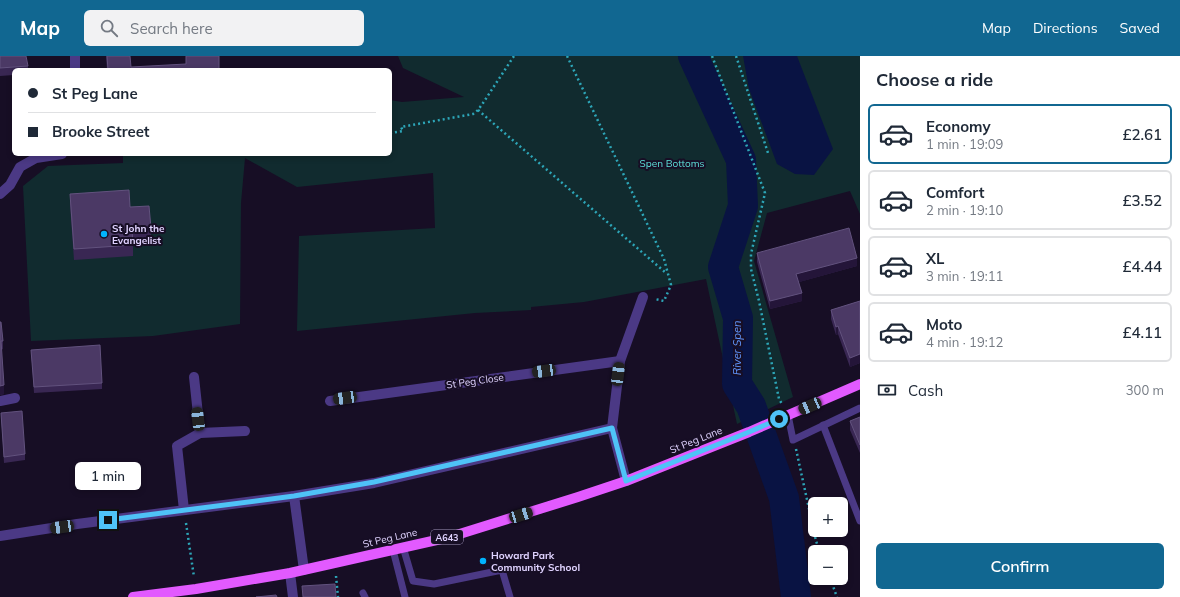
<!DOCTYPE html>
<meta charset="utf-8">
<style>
:root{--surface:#fff;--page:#f2f2f3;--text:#1f2937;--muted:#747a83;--line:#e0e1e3;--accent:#116791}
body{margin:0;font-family:Mulish,sans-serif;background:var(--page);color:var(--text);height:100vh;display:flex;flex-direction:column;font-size:15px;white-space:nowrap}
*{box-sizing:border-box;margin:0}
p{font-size:13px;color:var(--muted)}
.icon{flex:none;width:22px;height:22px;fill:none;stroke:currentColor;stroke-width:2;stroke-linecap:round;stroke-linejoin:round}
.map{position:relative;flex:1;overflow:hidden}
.panel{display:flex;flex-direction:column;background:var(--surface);width:320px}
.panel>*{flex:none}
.top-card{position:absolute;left:12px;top:12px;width:380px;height:88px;border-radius:6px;box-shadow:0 2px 6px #0003;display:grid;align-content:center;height:88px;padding:0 16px;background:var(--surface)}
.tools{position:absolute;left:808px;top:441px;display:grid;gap:8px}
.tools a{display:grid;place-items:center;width:40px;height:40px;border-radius:6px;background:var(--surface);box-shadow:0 2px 6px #0003;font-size:20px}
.end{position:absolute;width:18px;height:18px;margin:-9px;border:5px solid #4fc3f7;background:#111;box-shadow:0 0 0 2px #111}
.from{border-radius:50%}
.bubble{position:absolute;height:28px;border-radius:6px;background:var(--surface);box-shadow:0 2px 6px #0003;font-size:13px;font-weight:600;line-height:28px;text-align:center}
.car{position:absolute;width:12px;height:24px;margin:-12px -6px;border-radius:5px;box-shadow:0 0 3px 1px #0007;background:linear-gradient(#222 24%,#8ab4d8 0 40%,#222 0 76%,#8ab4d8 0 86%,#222 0)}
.top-card b{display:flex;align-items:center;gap:14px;height:38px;font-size:15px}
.top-card b+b{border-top:1px solid var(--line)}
.top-card i{width:10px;height:10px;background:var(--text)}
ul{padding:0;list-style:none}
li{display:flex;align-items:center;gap:12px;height:60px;margin:0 8px 6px;padding:0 8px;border:2px solid var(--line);border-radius:6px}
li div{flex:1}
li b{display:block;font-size:15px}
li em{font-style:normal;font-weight:600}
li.active{border-color:var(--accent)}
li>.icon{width:36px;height:36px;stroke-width:1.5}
h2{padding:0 16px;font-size:18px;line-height:48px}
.pay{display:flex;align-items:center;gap:10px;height:44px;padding:0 16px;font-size:15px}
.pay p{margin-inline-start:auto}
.cta{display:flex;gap:8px;margin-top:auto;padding:8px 16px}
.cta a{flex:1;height:46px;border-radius:6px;background:var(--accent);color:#fff;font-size:16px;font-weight:600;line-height:46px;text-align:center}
header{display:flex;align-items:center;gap:24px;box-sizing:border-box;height:56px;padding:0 20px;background:var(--accent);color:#fff}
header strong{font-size:19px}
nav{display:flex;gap:22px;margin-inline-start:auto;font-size:14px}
.search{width:280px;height:36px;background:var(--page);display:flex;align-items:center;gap:10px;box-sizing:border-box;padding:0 14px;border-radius:6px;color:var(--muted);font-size:15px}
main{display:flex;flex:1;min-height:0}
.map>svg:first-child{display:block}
.green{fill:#112b2f}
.water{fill:#091343}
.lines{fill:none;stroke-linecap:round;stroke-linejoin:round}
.river{stroke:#091343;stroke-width:30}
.path{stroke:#2da6b8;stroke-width:2.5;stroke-dasharray:2 3;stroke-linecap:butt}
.lane{stroke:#4b3985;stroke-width:7}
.street{stroke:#4b3985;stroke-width:10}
.primary{stroke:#e25aff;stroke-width:10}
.wall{fill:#392753}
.shaded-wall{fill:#241539}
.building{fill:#4b3965;stroke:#62527e}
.route{stroke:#4fc3f7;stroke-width:5}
.poi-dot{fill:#00b3fe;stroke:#170e25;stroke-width:1.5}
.labels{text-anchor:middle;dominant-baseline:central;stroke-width:4;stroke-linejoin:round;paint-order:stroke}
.shield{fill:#170e25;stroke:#a498be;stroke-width:1}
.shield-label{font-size:9px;font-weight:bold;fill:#e0d3ff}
.park-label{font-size:10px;fill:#5de1da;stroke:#170e25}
.poi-label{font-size:10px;font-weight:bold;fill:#e0d3ff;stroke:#170e25;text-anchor:start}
.street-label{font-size:10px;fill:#e0d3ff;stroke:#170e25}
.water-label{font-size:11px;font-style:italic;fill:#6197ff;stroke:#170e25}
</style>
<header>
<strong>Map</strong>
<div class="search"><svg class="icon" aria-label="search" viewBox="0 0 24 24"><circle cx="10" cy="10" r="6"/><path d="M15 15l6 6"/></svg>Search here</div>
<nav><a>Map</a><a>Directions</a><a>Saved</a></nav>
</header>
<main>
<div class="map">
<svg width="860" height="541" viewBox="0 0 860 541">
<rect width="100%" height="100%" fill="#170e25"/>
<polygon class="green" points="398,0 860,0 860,158 850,135 767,157 754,205 793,341 737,368 706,223 584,246 531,251 531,254 475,257 297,275 299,180 435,172 433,117 297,131 245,102 241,147 240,268 153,280 31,285 23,130 48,110 123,107 123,98 390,98 390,44 402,46 464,41 403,12"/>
<polygon class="water" points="743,0 797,0 833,93 814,119 795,118 777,108 749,33"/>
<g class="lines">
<polyline class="river" points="693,0 741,104 743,150 723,211 738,262 737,328 751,350 784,442 796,541"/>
<g class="path">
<polyline points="567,0 664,203 671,229 664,245 655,243"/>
<polyline points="712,0 765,137 751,198 751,213 759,245 779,343 782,348"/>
<polyline points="736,0 768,97"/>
<polyline points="478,54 666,217"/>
<polyline points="390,77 403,75 401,71 473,58 478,54 483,47 514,0"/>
<polyline points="796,393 816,485 820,496"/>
<polyline points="186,467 194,521"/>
<polyline points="336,520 338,541"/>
<polyline points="830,522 837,541"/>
</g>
<g class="lane">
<polyline points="788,359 793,384 860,352"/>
<polyline points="823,369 860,465"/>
<polyline points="403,491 413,525 434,528 502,514 510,541"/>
<polyline points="393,494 405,541"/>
<polyline points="363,537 365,541"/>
</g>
<g class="street">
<polyline points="75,14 75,0"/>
<polyline points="0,138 10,129 20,111 36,102 62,98"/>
<polyline points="620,305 643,241"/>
<polyline points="194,321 200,377"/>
<polyline points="0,345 15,342"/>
<polyline points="330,345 620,305 612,372 626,425"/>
<polyline points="294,440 304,514"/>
<polyline points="184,454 177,390 200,377 245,375"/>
<polyline points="0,480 77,468 294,440 374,427 612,372"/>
<polyline points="290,517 293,541"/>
</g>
<polyline class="primary" points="133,541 196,533 290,517 450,481 578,441 626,425 749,376 860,328"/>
</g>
<g class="wall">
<polygon points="0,0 28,10 28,14 14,14 14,19 0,20"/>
<polygon points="106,0 130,0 131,11 219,14 107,14"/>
<polygon points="70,138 130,151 151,172 151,183 133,184 133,200 74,204 70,149"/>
<polygon points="757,197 857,210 799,226 802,245 770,253 757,206"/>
<polygon points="860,245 860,307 850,311 838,278 836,279 831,263 831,254"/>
<polygon points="0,266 3,285 3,293 1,294 4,338 0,339"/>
<polygon points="31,294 102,327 102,333 34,337"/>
<polygon points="1,357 25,398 25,404 4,407"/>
<polygon points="860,361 860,397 850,374 850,365"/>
</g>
<g class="shaded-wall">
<polygon points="857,202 857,210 796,227 796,218"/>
<polygon points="802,237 802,245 770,253 770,245"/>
<polygon points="838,270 838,278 836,279 836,271"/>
<polygon points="860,298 860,307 850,311 850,302"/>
<polygon points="4,329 4,338 0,339 0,330"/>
</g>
<g class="building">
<polygon points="0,0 26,0 28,10 0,12"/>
<polygon points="107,0 130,0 131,11 186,8 186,0 219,0 219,14 108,14"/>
<polygon points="129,134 130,151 149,150 151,172 132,173 133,189 74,193 70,138"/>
<polygon points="849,172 857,202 796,218 802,237 770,245 757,197"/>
<polygon points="860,245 860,298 850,302 838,270 836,271 831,254"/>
<polygon points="0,266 1,266 3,285 1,285 4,329 0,330"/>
<polygon points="100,289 102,327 34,331 31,294"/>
<polygon points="22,355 25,398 4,401 1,357"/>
<polygon points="860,361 860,389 850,365"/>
<polygon points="335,528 336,541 303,541 302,530"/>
<polygon points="276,539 277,541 256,541"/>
</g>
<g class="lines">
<polyline class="route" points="108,464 294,440 374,426 612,372 626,425 749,376 779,363"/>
</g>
<g class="poi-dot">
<circle cx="104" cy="178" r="4"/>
<circle cx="483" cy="505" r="4"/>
</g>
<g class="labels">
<rect class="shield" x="431" y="474" width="32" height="14" rx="3"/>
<g class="shield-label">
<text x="447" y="481">A643</text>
</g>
<g class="park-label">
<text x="672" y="107">Spen Bottoms</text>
</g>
<g class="poi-label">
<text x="112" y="172">St John the<tspan x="112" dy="12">Evangelist</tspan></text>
<text x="491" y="499">Howard Park<tspan x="491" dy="12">Community School</tspan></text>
</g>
<g class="street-label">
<text transform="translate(475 325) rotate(-8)">St Peg Close</text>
<text transform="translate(696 384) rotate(-22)">St Peg Lane</text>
<text transform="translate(390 482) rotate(-13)">St Peg Lane</text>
</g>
<g class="water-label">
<text transform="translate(737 292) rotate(-90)">River Spen</text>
</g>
</g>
</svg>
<div class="tools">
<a>+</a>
<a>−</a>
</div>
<i class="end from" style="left:779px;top:363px"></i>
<i class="end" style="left:108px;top:464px"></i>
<div class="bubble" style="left:75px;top:406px;width:66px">1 min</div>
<i class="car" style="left:544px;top:315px;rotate:262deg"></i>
<i class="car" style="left:618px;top:318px;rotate:7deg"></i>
<i class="car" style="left:345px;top:342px;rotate:262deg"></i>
<i class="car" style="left:810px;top:350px;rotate:247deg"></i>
<i class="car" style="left:198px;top:363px;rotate:353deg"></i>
<i class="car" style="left:521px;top:459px;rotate:73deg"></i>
<i class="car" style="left:62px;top:471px;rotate:262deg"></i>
<div class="top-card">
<b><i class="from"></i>St Peg Lane</b>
<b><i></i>Brooke Street</b>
</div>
</div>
<section class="panel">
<h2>Choose a ride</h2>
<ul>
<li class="active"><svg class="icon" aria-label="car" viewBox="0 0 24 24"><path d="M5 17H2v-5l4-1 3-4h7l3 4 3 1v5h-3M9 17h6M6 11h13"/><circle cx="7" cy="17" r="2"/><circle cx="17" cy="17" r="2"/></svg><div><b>Economy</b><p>1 min · 19:09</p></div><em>£2.61</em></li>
<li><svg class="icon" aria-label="car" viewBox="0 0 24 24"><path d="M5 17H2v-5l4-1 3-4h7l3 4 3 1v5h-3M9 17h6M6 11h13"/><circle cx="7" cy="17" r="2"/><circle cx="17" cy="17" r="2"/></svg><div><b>Comfort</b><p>2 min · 19:10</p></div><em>£3.52</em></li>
<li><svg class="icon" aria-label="car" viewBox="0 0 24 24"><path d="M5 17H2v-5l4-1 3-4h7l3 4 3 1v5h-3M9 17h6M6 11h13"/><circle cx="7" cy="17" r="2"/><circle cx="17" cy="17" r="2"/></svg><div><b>XL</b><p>3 min · 19:11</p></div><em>£4.44</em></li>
<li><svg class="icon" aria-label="car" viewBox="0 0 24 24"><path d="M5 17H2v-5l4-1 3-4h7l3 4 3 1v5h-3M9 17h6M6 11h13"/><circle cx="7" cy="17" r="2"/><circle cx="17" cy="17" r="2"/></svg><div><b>Moto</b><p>4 min · 19:12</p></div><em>£4.11</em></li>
</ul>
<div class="pay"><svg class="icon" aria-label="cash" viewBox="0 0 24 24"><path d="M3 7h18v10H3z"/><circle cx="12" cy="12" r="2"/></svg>Cash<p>300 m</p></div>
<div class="cta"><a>Confirm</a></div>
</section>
</main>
